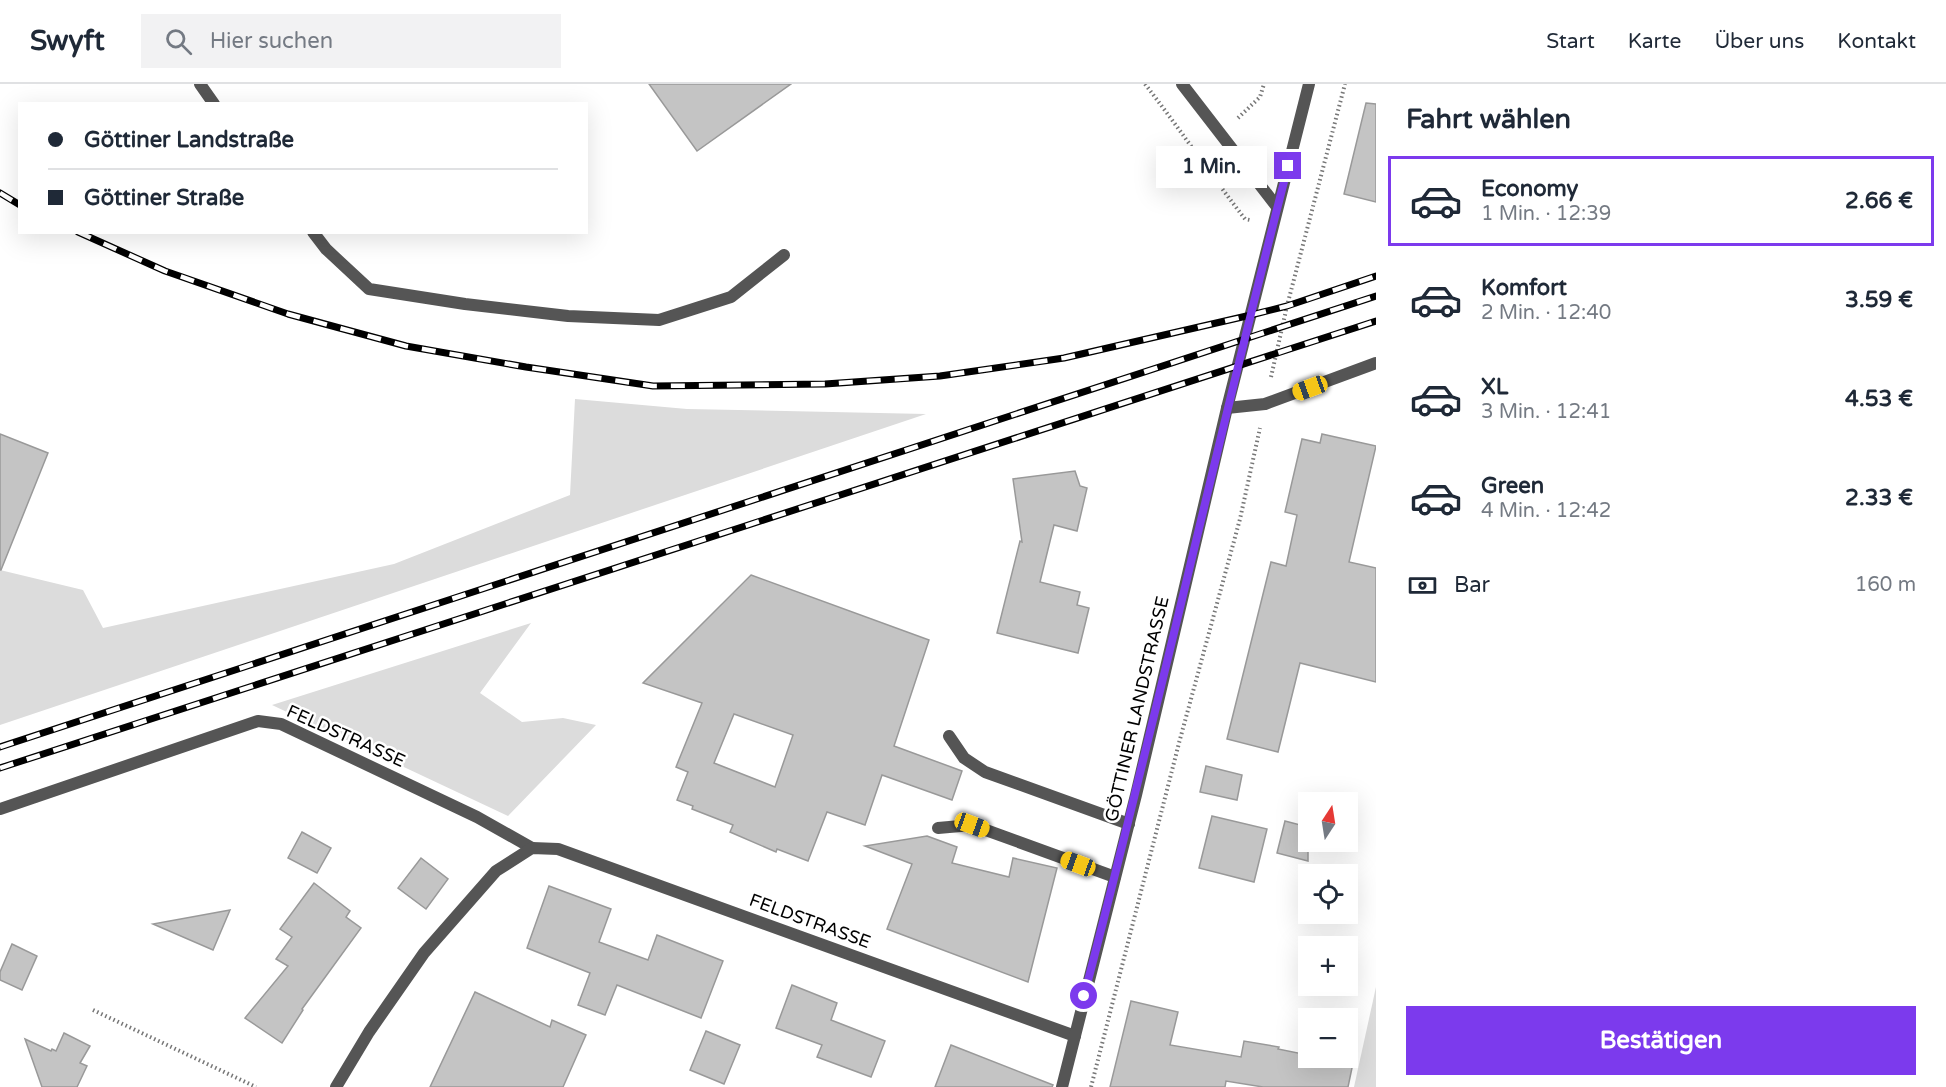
<!DOCTYPE html>
<html lang="de">
<meta charset="utf-8">
<style>
:root{--surface:#fff;--page:#f2f2f3;--text:#1f2937;--muted:#747a83;--line:#e0e1e3;--accent:#7c3aed}
body{margin:0;font-family:"Varela Round",sans-serif;background:var(--page);color:var(--text);height:100vh;display:flex;flex-direction:column;font-size:22px;white-space:nowrap}
*{box-sizing:border-box;margin:0}
p{font-size:20px;color:var(--muted)}
.icon{flex:none;width:33px;height:33px;fill:none;stroke:currentColor;stroke-width:2;stroke-linecap:round;stroke-linejoin:round}
.map{position:relative;flex:1;overflow:hidden}
.drawer{display:flex;flex-direction:column;background:var(--surface);width:570px}
.drawer>*{flex:none}
.banner{position:absolute;left:18px;top:18px;width:570px;height:132px;border-radius:0px;box-shadow:0 6px 24px #0002;display:grid;align-content:center;height:132px;padding:0 30px;background:var(--surface)}
.needle{width:39px;rotate:12deg}
.tools{position:absolute;left:1298px;top:708px;display:grid;gap:12px}
.tools a{display:grid;place-items:center;width:60px;height:60px;border-radius:0px;background:var(--surface);box-shadow:0 6px 24px #0002;font-size:30px}
.end{position:absolute;width:27px;height:27px;margin:-14px;border:8px solid #7c3aed;background:#fff;box-shadow:0 0 0 3px #fff}
.from{border-radius:50%}
.bubble{position:absolute;height:42px;border-radius:0px;background:var(--surface);box-shadow:0 6px 24px #0002;font-size:20px;font-weight:700;line-height:42px;text-align:center}
.car{position:absolute;width:18px;height:36px;margin:-18px -9px;border-radius:8px;box-shadow:0 0 4px 2px #0007;background:linear-gradient(#f5c518 24%,#345 0 40%,#f5c518 0 76%,#345 0 86%,#f5c518 0)}
.banner b{display:flex;align-items:center;gap:21px;height:57px;font-size:22px}
.banner b+b{border-top:2px solid var(--line)}
.banner i{width:15px;height:15px;background:var(--text)}
ul{padding:0;list-style:none}
li{display:flex;align-items:center;gap:18px;height:90px;margin:0 12px 9px;padding:0 18px;border:3px solid transparent;border-radius:0px}
li div{flex:1}
li b{display:block;font-size:22px}
li em{font-style:normal;font-weight:700}
li.current{border-color:var(--accent)}
li>.icon{width:54px;height:54px;stroke-width:1.5}
h2{padding:0 30px;font-size:27px;line-height:72px}
.pay{display:flex;align-items:center;gap:15px;height:66px;padding:0 30px;font-size:22px}
.pay p{margin-inline-start:auto}
.primary-button{display:flex;gap:12px;margin-top:auto;padding:12px 30px}
.primary-button a{flex:1;height:69px;border-radius:0px;background:var(--accent);color:#fff;font-size:24px;font-weight:700;line-height:69px;text-align:center}
header{display:flex;align-items:center;gap:36px;box-sizing:border-box;height:84px;padding:0 30px;background:var(--surface);border-bottom:2px solid var(--line)}
header strong{font-size:28px}
nav{display:flex;gap:33px;margin-inline-start:auto;font-size:21px}
.search{width:420px;height:54px;background:var(--page);display:flex;align-items:center;gap:15px;box-sizing:border-box;padding:0 21px;border-radius:0px;color:var(--muted);font-size:22px}
main{display:flex;flex:1;min-height:0}
.map>svg:first-child{display:block}
.green{fill:#dcdcdc}
.building{fill:#c4c4c4;stroke:#999;stroke-width:1.5;fill-rule:evenodd}
.lines{fill:none;stroke-linecap:round;stroke-linejoin:round}
.path{stroke:#777;stroke-width:4;stroke-dasharray:1.5 3;stroke-linecap:butt}
.service{stroke:#555;stroke-width:12}
.minor{stroke:#555;stroke-width:12}
.tertiary{stroke:#555;stroke-width:12}
.rail-casing{stroke:#000;stroke-width:7}
.rail{stroke:#fff;stroke-width:4.5;stroke-dasharray:14;stroke-linecap:butt}
.route{stroke:#7c3aed;stroke-width:8}
.labels{text-anchor:middle;dominant-baseline:central;stroke-width:5;stroke-linejoin:round;paint-order:stroke}
.street-label{font-size:18px;fill:#000;stroke:#fff}
</style>
<header>
<strong>Swyft</strong>
<div class="search"><svg class="icon" aria-label="search" viewBox="0 0 24 24"><circle cx="10" cy="10" r="6"/><path d="M15 15l6 6"/></svg>Hier suchen</div>
<nav><a>Start</a><a>Karte</a><a>Über uns</a><a>Kontakt</a></nav>
</header>
<main>
<div class="map">
<svg width="1376" height="1003" viewBox="0 0 1376 1003">
<rect width="100%" height="100%" fill="#fff"/>
<g class="green">
<polygon points="575,315 687,325 926,330 0,641 0,486 83,506 103,544 394,480 570,411"/>
<polygon points="531,539 480,609 522,638 563,634 596,641 508,732 272,621"/>
<polygon points="1376,903 1376,1003 1354,1003"/>
</g>
<g class="building">
<polygon points="649,0 791,0 697,67"/>
<polygon points="1366,19 1376,20 1376,118 1344,110"/>
<polygon points="0,350 48,369 1,486 0,486"/>
<polygon points="1322,350 1376,362 1349,478 1376,484 1376,598 1300,579 1278,668 1227,655 1271,478 1286,482 1297,431 1285,428 1302,355 1320,359"/>
<polygon points="1075,387 1080,402 1087,404 1077,447 1054,441 1040,498 1080,508 1077,521 1089,524 1078,569 997,549 1020,457 1022,458 1013,395"/>
<path d="M 751,491 L 929,556 L 894,662 L 962,687 L 952,716 L 882,691 L 865,741 L 827,728 L 808,777 L 777,765 L 776,768 L 730,748 L 733,741 L 692,725 L 693,722 L 677,716 L 688,688 L 676,683 L 702,619 L 643,599 ZM 734,630 L 793,651 L 775,703 L 714,679 Z"/>
<polygon points="1206,682 1242,691 1237,716 1200,708"/>
<polygon points="1212,732 1267,745 1254,798 1199,784"/>
<polygon points="1285,737 1308,743 1308,777 1277,769"/>
<polygon points="302,748 331,764 317,789 288,774"/>
<polygon points="927,752 957,763 952,779 1009,793 1013,774 1057,784 1028,898 887,845 912,780 865,762"/>
<polygon points="421,774 448,795 426,825 398,804"/>
<polygon points="314,799 350,827 346,833 361,844 302,925 303,926 282,959 245,934 288,882 276,875 292,853 280,845"/>
<polygon points="549,802 611,825 599,858 648,876 657,851 723,877 701,934 617,901 605,931 578,921 590,889 527,864"/>
<polygon points="230,826 213,866 153,840"/>
<polygon points="12,860 37,872 22,906 0,896 0,888"/>
<polygon points="792,901 837,919 831,936 885,957 871,993 817,973 822,961 776,944"/>
<polygon points="475,908 550,943 552,936 586,951 563,1003 430,1003"/>
<polygon points="1131,917 1178,928 1170,961 1241,973 1244,957 1279,963 1278,965 1308,971 1308,974 1323,974 1353,979 1348,1003 1263,1003 1226,997 1225,1003 1110,1003"/>
<polygon points="706,947 740,961 724,1000 690,986"/>
<polygon points="64,949 90,962 80,979 87,982 77,1003 42,1003 25,955 51,967 52,965 56,967"/>
<polygon points="951,961 1053,1001 1052,1003 935,1003"/>
</g>
<g class="lines">
<g class="path">
<path d="M 1145,0 C 1179,44 1211,91 1245,135 L 1250,136"/>
<polyline points="1238,34 1260,13 1264,0"/>
<polyline points="1271,293 1287,222 1345,0"/>
<polyline points="93,926 256,1003"/>
<polyline points="1091,1003 1179,659 1240,435 1260,344"/>
</g>
<g class="service">
<polyline points="200,0 214,20"/>
<polyline points="313,148 326,165 369,205 465,220 568,232 659,236 731,213 784,171"/>
<polyline points="949,652 964,674 985,688 1129,740"/>
<polyline points="0,725 258,637 281,640 477,733 532,764"/>
<polyline points="938,744 972,741 1115,793"/>
</g>
<g class="minor">
<polyline points="1182,0 1277,123"/>
<polyline points="1227,324 1265,320 1376,279"/>
<polyline points="336,1003 369,948 424,869 496,787 532,764 558,765 1075,952"/>
</g>
<polyline class="tertiary" points="1062,1003 1136,711 1227,324 1309,0"/>
<g class="rail-casing">
<g id="rail">
<polyline points="0,109 20,121"/>
<polyline points="78,148 165,187 288,230 406,262 526,283 653,302 825,300 940,292 1064,274 1251,231 1287,222 1376,192"/>
<polyline points="0,663 1376,212"/>
<polyline points="0,684 1376,237"/>
</g>
</g>
<use href="#rail" class="rail"/>
</g>
<g class="lines">
<path class="route" d="M 1084,912 C 1156,637 1217,358 1288,82"/>
</g>
<g class="labels">
<g class="street-label">
<text transform="translate(1137 625) rotate(-77)">GÖTTINER LANDSTRASSE</text>
<text transform="translate(346 652) rotate(24)">FELDSTRASSE</text>
<text transform="translate(810 837) rotate(20)">FELDSTRASSE</text>
</g>
</g>
</svg>
<div class="tools">
<a><svg class="needle" viewBox="-14 -14 28 28"><path d="M0-13l5 13h-10z" fill="#e53935"/><path d="M0 13l5-13h-10z" fill="#747a83"/></svg></a>
<a><svg class="icon" aria-label="locate" viewBox="0 0 24 24"><circle cx="12" cy="12" r="6"/><path d="M12 2v4M12 18v4M2 12h4M18 12h4"/></svg></a>
<a>+</a>
<a>−</a>
</div>
<i class="end from" style="left:1084px;top:912px"></i>
<i class="end" style="left:1288px;top:82px"></i>
<div class="bubble" style="left:1156px;top:62px;width:111px">1 Min.</div>
<i class="car" style="left:1310px;top:304px;rotate:250deg"></i>
<i class="car" style="left:972px;top:741px;rotate:110deg"></i>
<i class="car" style="left:1078px;top:780px;rotate:290deg"></i>
<div class="banner">
<b><i class="from"></i>Göttiner Landstraße</b>
<b><i></i>Göttiner Straße</b>
</div>
</div>
<section class="drawer">
<h2>Fahrt wählen</h2>
<ul>
<li class="current"><svg class="icon" aria-label="car" viewBox="0 0 24 24"><path d="M5 17H2v-5l4-1 3-4h7l3 4 3 1v5h-3M9 17h6M6 11h13"/><circle cx="7" cy="17" r="2"/><circle cx="17" cy="17" r="2"/></svg><div><b>Economy</b><p>1 Min. · 12:39</p></div><em>2.66 €</em></li>
<li><svg class="icon" aria-label="car" viewBox="0 0 24 24"><path d="M5 17H2v-5l4-1 3-4h7l3 4 3 1v5h-3M9 17h6M6 11h13"/><circle cx="7" cy="17" r="2"/><circle cx="17" cy="17" r="2"/></svg><div><b>Komfort</b><p>2 Min. · 12:40</p></div><em>3.59 €</em></li>
<li><svg class="icon" aria-label="car" viewBox="0 0 24 24"><path d="M5 17H2v-5l4-1 3-4h7l3 4 3 1v5h-3M9 17h6M6 11h13"/><circle cx="7" cy="17" r="2"/><circle cx="17" cy="17" r="2"/></svg><div><b>XL</b><p>3 Min. · 12:41</p></div><em>4.53 €</em></li>
<li><svg class="icon" aria-label="car" viewBox="0 0 24 24"><path d="M5 17H2v-5l4-1 3-4h7l3 4 3 1v5h-3M9 17h6M6 11h13"/><circle cx="7" cy="17" r="2"/><circle cx="17" cy="17" r="2"/></svg><div><b>Green</b><p>4 Min. · 12:42</p></div><em>2.33 €</em></li>
</ul>
<div class="pay"><svg class="icon" aria-label="cash" viewBox="0 0 24 24"><path d="M3 7h18v10H3z"/><circle cx="12" cy="12" r="2"/></svg>Bar<p>160 m</p></div>
<div class="primary-button"><a>Bestätigen</a></div>
</section>
</main>
